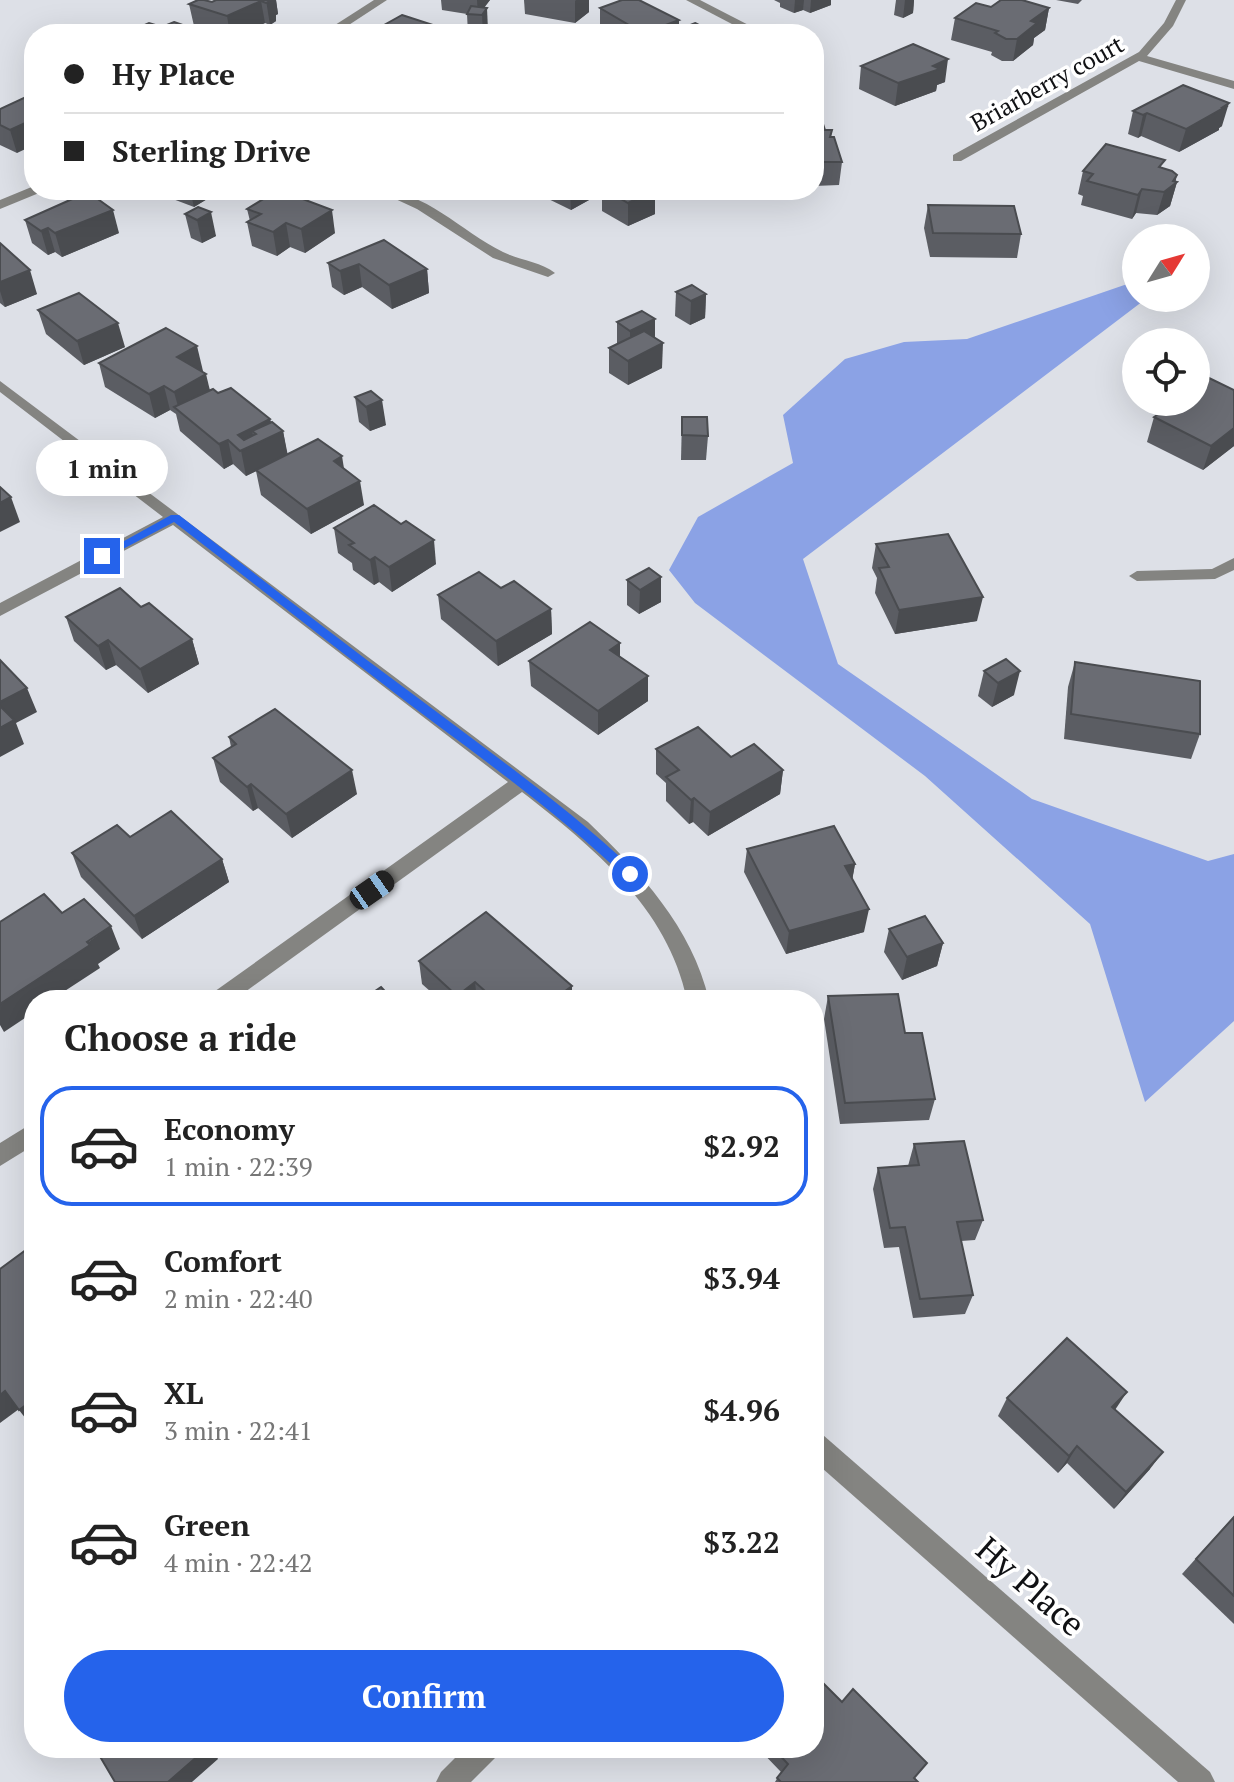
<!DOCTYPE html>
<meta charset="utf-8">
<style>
:root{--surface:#fff;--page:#f2f2f2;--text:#222;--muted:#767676;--line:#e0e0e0;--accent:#2563eb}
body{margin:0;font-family:"PT Serif",serif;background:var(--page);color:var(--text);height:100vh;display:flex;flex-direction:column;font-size:30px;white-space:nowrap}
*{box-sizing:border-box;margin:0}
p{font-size:26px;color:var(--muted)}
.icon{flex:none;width:44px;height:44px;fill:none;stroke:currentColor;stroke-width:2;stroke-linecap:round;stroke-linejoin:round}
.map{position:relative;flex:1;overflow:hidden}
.drawer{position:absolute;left:24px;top:990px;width:800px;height:768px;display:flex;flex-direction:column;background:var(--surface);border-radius:32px;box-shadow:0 8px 32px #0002}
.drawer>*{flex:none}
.hud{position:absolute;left:24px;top:24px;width:800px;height:176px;border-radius:32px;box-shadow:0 8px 32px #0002;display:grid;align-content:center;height:176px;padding:0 40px;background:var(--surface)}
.needle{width:52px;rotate:53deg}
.buttons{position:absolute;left:1122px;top:224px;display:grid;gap:16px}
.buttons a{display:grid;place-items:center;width:88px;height:88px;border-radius:50%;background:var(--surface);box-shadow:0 8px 32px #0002;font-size:40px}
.end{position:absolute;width:36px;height:36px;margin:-18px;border:10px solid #2563eb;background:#fff;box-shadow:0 0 0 4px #fff}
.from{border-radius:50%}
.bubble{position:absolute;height:56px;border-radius:28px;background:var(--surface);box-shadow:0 8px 32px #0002;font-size:26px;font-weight:800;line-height:56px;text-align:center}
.car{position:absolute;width:24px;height:48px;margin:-24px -12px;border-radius:10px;box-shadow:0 0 6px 2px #0007;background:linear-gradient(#222 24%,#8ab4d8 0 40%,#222 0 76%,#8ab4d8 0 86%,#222 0)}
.hud b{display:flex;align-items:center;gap:28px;height:76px;font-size:30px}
.hud b+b{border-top:2px solid var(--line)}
.hud i{width:20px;height:20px;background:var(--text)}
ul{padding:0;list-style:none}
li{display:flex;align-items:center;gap:24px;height:120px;margin:0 16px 12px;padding:0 24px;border:4px solid transparent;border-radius:32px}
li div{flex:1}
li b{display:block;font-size:30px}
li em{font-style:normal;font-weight:800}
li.current{border-color:var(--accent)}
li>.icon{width:72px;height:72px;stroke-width:1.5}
h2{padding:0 40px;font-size:36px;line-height:96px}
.button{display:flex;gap:16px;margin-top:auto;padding:16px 40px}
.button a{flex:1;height:92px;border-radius:48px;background:var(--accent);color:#fff;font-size:32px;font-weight:800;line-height:92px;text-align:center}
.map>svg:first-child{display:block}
.forest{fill:#8ba2e5}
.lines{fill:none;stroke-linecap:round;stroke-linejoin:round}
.minor{fill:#848481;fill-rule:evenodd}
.wall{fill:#5b5d63}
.shaded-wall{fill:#4a4c50;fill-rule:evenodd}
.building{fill:#6a6c73;stroke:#4a4c50;stroke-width:2}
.route{fill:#2563eb}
.labels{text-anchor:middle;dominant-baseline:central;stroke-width:7;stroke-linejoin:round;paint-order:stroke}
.far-street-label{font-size:24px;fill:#101114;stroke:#fff}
.near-street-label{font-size:34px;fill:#101114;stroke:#fff}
</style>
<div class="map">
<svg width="1234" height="1782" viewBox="0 0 1234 1782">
<rect width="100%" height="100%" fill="#dde0e7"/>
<polygon class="forest" points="1136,281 1136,298 1147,298 803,559 838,664 1032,799 1208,861 1234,854 1234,1021 1145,1102 1090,924 925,776 695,603 669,570 698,517 793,463 783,415 845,359 904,342 967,339"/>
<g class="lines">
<g class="minor">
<polygon points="374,0 387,0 335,34 321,34"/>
<polygon points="686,0 700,0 766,34 751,34"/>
<polygon points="1176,0 1186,0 1173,26 1147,56 1234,81 1234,89 1139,61 961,161 953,161 953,155 1139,52 1164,23"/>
<polygon points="34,186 34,190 40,190 39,193 0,209 0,200"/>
<path d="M 376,190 C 426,190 460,231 503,252 C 519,260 541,262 555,273 L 548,277 L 493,258 L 417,209 Z"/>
<path d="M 0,381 L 588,822 C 640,872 692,927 709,1000 L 687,1000 C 668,908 592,846 522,792 L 234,1000 L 207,1000 L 211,994 L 508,782 L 173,525 L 0,616 L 0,603 L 163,517 L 0,392 Z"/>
<polygon points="1234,558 1234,570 1215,579 1137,581 1129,576 1137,571 1212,569"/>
<polygon points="34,1122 34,1145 0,1166 0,1143"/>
<polygon points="814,1431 823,1435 1210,1772 1215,1782 1178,1782 814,1461"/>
<polygon points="465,1748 499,1748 495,1758 471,1782 436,1782 441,1772"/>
</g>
</g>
<g class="wall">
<polygon points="276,0 278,14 276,15 276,21 270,25 265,23 241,34 217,34 194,26 189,4 212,2"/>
<polygon points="441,0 490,0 484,8 488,30 485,34 468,34 467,14 442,10"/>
<polygon points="524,0 589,0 589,12 575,23 525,14"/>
<polygon points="774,0 831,0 831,5 810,13 803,10 794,13 780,7 780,3"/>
<polygon points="896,0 914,0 913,13 903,18 894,15"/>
<polygon points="1056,0 1082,0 1078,4"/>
<polygon points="991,7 1049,8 1045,30 1034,38 1033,45 1013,61 1002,61 991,55 992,52 951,40 955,18"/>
<polygon points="600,8 679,34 607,34 600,30"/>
<polygon points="162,27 203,34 139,34 138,28"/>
<polygon points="861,66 945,82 937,85 936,91 895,106 859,89"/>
<polygon points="34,98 17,153 0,145 0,109"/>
<polygon points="1133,111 1222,126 1219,128 1219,130 1179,152 1141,136 1138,138 1128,134"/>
<polygon points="814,115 825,130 832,130 831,137 842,162 839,185 814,186"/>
<polygon points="1162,168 1177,182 1170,206 1157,215 1136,213 1132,219 1081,205 1083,196 1078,194 1083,171"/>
<polygon points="149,190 222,190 194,207"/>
<polygon points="530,190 598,190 598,195 571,210"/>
<polygon points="602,190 655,190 655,214 628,226 602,211"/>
<polygon points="928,205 1021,234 1017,258 930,257 924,228"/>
<polygon points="198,207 216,236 202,243 191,238 185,214"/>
<polygon points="247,209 335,233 305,253 290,247 277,256 252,246 247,222 250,221"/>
<polygon points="25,220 119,233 62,257 55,252 48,255 32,243"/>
<polygon points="384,240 427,269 429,293 392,309 362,287 344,295 332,287 328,263"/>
<polygon points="0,243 37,294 5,307 0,303"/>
<polygon points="676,292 706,294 705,318 690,325 675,316"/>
<polygon points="38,310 125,347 84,365 46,334"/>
<polygon points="655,319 655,338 662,368 628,385 609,373 609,348 617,345 617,322"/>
<polygon points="99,363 203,371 202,371 210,391 270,419 271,422 283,431 287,454 344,469 364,505 311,534 261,495 256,471 246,476 233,464 224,469 180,431 176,414 170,410 155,418 105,387"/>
<polygon points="1234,390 1234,446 1203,470 1147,442 1154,417"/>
<polygon points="355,397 386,425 370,431 359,422"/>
<polygon points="682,417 708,436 706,460 681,460"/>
<polygon points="334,528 436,564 392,592 379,582 374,585 353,570 352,563 338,553"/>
<polygon points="876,544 977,621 895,634 875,593 877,578 872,568"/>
<polygon points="661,577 661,602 639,614 627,605 627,580"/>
<polygon points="501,588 551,609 552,634 498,666 441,619 438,595"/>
<polygon points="141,607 192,639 199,664 148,693 116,665 106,670 74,641 66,617"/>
<polygon points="620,643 620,657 648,676 648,701 598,735 531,686 529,661"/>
<polygon points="1075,662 1200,734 1191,759 1064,739 1068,687"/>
<polygon points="984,671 1014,695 992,707 978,696"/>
<polygon points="229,737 357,794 292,838 258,808 253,811 220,782 213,758 231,747"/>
<polygon points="656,749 731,757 783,770 780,794 708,836 693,822 689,824 666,801 666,783 656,774"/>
<polygon points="747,849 855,864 852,880 864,932 786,954 744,872"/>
<polygon points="72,853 222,859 229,882 142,939 81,877"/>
<polygon points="889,929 943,943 937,966 902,980 884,952"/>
<polygon points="419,961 572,1000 440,1000 422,984"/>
<polygon points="828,996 905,1033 935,1099 929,1120 840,1124 824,1019"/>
<polygon points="914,1144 983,1220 975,1240 961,1241 973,1295 965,1314 913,1318 899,1247 884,1248 873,1189 878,1168 908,1166"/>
<polygon points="1007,1398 1116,1410 1150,1469 1114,1509 1067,1463 1058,1473 998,1416"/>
<polygon points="1234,1516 1234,1624 1182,1574"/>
<polygon points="758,1748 814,1748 915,1778 918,1782 775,1782 781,1772"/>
</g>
<g class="shaded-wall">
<polygon points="266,0 276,0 278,14 276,15 276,21 270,25"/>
<polygon points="477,0 490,0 478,15"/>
<polygon points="576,0 589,0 589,12 575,23 575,1"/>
<polygon points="795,0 804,0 803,10 794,13"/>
<polygon points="811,0 831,0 831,5 810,13"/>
<polygon points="905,0 914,0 913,13 903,18"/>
<polygon points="261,1 265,23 241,34 230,34 227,16"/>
<polygon points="487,8 488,30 485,34 483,34 482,15"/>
<polygon points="1049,8 1045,30 1034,38 1033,45 1013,61 1017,39 1031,21"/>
<polygon points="679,20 679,34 642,34"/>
<polygon points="433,25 434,34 418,34"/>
<polygon points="948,59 945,82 937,85 936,91 895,106 898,83"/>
<polygon points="1229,103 1222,126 1219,128 1219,130 1179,152 1186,129"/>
<polygon points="1147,113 1141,136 1138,138 1143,115"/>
<polygon points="34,119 34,145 17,153 10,130"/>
<polygon points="1177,175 1175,184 1177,182 1170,206 1157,215 1164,192"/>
<polygon points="1142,189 1136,213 1132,219 1138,195"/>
<polygon points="190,190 222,190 194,207"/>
<polygon points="570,190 598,190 598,195 571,210"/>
<polygon points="655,190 655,214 628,226 628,203"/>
<polygon points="113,210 119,233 62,257 55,233"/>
<polygon points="332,210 335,233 305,253 301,229"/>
<polygon points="211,212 216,236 202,243 197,220"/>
<polygon points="286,223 290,247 277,256 273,232"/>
<polygon points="48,228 55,252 48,255 41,231"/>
<polygon points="359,264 362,287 344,295 340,271"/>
<polygon points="427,269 429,293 392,309 389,285"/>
<polygon points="30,270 37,294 5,307 0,291 0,282"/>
<polygon points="706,294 705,318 690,325 691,301"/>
<polygon points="655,319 655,343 630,355 630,331"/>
<polygon points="118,323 125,347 84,365 77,341"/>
<polygon points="663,343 662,368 628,385 628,361"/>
<polygon points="197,346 203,371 183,381 177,357"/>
<polygon points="206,374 212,399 179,410 174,392"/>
<polygon points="164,386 170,410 155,418 149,394"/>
<polygon points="382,400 386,425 370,431 366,407"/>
<path d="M 270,419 L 274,436 L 283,431 L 288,456 L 246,476 L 238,435 ZM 252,431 L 256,434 L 255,444 Z"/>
<polygon points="1234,428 1234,446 1203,470 1211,446"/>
<polygon points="228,440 233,464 224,469 219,444"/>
<polygon points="342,456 346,481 334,461"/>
<polygon points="360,481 364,505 311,534 307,509"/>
<polygon points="11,497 20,522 0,532 0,503"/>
<polygon points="434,540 436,564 392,592 389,567"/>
<polygon points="375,557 379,582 374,585 370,560"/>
<polygon points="661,577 661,602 639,614 640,590"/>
<polygon points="983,597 977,621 895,634 899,610"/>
<polygon points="551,609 552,634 498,666 496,641"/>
<polygon points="192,639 199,664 148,693 140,669"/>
<polygon points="108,640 116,665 106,670 98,646"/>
<polygon points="620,643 620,668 610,650"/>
<polygon points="1020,671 1014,695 992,707 998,683"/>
<polygon points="648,676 648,701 598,735 598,711"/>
<polygon points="27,688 37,712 16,723 24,744 0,757 0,702"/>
<polygon points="352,770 357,794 292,838 286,814"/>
<polygon points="783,770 780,794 708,836 710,812"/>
<polygon points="251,784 258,808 253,811 247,787"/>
<polygon points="694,798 693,822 689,824 691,800"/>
<polygon points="222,859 229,882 142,939 134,916"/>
<polygon points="855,864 851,887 845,866"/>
<polygon points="869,909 864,932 786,954 789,931"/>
<polygon points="111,926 120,949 98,964 100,968 51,1000 34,1000 34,1012 4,1032 0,1025 0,1004"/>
<polygon points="943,943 937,966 902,980 907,957"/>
<polygon points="475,982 477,1000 457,1000 457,996"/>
<polygon points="572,986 572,1000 553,1000"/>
<polygon points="5,1391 19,1409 0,1423 0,1395"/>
<polygon points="1127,1392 1115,1410 1112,1407"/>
<polygon points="34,1399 34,1427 33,1428 19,1410"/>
<polygon points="1077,1446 1067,1463 1058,1473 1069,1456"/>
<polygon points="1163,1452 1150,1469 1114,1509 1126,1492"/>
<polygon points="207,1748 220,1748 215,1753 218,1759 192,1782 168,1782"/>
</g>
<g class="building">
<polygon points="198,0 204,0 212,2 216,0 272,0 266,3 261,1 227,16 189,4"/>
<polygon points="622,0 639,0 679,20 642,34 633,29 640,27 629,25 600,8"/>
<polygon points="1001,0 1022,0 1049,8 1031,21 1037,23 1017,39 1006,39 995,33 998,31 955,18 976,3 991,7"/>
<polygon points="471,6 487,8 482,15 467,14"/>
<polygon points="402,15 433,25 418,34 368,34"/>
<polygon points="174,22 203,32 200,34 149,34 152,33 138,28 149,23 162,27"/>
<polygon points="695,23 716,34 690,34 680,29"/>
<polygon points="913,44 948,59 933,66 940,69 898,83 861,66"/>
<polygon points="1183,85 1229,103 1223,107 1225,107 1186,129 1147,113 1143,115 1133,111"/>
<polygon points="28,96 34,98 34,119 10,130 0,125 0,109"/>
<polygon points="814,115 820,115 825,130 832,130 830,137 834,137 842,162 814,162"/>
<polygon points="1106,144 1165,160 1159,167 1172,171 1177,175 1173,181 1177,182 1164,192 1142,189 1138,195 1087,181 1093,174 1083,171"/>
<polygon points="278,190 279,190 332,210 301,229 286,223 273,232 247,222 261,214 247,209"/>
<polygon points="606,190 655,190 628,203"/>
<polygon points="88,192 113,210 55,233 48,228 41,231 25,220"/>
<polygon points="928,205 1014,206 1021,234 933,233"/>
<polygon points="198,207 211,212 197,220 185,214"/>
<polygon points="384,240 427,269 389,285 359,264 340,271 328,263"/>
<polygon points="0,243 30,270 0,282"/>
<polygon points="692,285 706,294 691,301 676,292"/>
<polygon points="79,293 118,323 77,341 38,310"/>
<polygon points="642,311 655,319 630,331 617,322"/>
<polygon points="166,328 197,346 177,357 206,374 174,392 164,386 149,394 99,363"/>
<polygon points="644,331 663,343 628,361 609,348"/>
<polygon points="1209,378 1234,390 1234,428 1211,446 1154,417 1176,402 1196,402 1196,388"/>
<polygon points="231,388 270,419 238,435 244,440 256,434 252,431 272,422 283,431 240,451 228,440 219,444 174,407 213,389 218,393"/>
<polygon points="371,391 382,400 366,407 355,397"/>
<polygon points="682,417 707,417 708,436 682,435"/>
<polygon points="318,439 342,456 334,461 360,481 307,509 256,470"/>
<polygon points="0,487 11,497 0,503"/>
<polygon points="374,505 401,524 406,521 434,540 389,567 375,557 370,560 349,545 354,543 334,528"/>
<polygon points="948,534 983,597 899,610 879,568 889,567 876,544"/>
<polygon points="649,568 661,577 640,590 627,580"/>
<polygon points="479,572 501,588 514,581 551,609 496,641 438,595"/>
<polygon points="120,588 141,607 149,603 192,639 140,669 108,640 98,646 66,617"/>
<polygon points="590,622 620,643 610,650 648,676 598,711 529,661"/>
<polygon points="1006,659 1020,671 998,683 984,671"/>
<polygon points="0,660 27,688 0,702"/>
<polygon points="1075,662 1200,681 1200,734 1071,714"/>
<polygon points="0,706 14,720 0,728"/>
<polygon points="275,709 352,770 286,814 251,784 247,787 213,758 236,744 229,737"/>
<polygon points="698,727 731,757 754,744 783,770 710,812 694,798 691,800 666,777 679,770 656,749"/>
<polygon points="171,811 222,859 134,916 72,853 117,825 130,837"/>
<polygon points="834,826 855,864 845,866 869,909 789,931 747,849"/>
<polygon points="44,894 62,913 84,899 111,926 87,942 90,945 0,1004 0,922"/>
<polygon points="486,912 572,986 553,1000 495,1000 475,982 457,996 419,961"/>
<polygon points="925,916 943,943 907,957 889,929"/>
<polygon points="381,987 393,1000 362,1000"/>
<polygon points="898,994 905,1033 922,1033 935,1099 845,1103 828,996"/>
<polygon points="964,1141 983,1220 957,1222 973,1295 920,1299 905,1227 890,1228 878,1168 919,1165 914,1144"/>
<polygon points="34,1244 34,1399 19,1410 5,1391 0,1395 0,1269"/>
<polygon points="1067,1338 1127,1392 1112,1407 1163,1452 1126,1492 1077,1446 1069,1456 1007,1398"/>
<polygon points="1234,1517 1234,1596 1196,1559"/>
<polygon points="814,1674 842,1702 853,1689 927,1763 914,1778 918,1782 781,1782 777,1778 788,1764 773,1748 814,1748"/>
<polygon points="95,1748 207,1748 168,1782 115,1782"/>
</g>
<path class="route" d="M 171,515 L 179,515 C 254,573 329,632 406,689 C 484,748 563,803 634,870 L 634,877 L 625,877 C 554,809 475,754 396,694 C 322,637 248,579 174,522 L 106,558 L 97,556 Z"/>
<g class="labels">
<g class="far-street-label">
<text transform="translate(1047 83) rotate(-29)">Briarberry court</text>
</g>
<g class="near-street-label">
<text transform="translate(1031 1586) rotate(41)">Hy Place</text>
</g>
</g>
</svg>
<div class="buttons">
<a><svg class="needle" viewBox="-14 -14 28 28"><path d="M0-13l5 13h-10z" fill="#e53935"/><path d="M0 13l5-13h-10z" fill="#767676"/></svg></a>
<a><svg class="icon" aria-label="locate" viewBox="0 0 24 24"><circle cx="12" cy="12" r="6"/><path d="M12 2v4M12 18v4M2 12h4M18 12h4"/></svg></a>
</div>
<i class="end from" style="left:630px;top:874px"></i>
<i class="end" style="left:102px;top:556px"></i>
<div class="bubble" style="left:36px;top:440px;width:132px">1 min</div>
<i class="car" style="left:372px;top:890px;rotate:55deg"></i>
<div class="hud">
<b><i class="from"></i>Hy Place</b>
<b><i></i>Sterling Drive</b>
</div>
<section class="drawer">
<h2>Choose a ride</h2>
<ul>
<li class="current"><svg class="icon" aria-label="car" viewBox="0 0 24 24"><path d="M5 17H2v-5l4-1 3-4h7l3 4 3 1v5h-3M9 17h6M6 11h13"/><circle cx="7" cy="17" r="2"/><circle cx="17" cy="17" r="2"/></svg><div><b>Economy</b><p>1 min · 22:39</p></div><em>$2.92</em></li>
<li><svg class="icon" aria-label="car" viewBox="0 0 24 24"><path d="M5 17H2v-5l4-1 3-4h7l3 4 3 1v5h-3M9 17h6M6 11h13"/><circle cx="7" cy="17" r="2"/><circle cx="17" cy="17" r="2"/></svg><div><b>Comfort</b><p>2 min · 22:40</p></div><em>$3.94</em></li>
<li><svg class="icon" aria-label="car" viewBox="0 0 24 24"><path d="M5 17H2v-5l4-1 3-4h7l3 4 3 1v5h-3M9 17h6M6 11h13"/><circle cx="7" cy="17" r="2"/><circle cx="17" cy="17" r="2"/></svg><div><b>XL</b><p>3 min · 22:41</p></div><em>$4.96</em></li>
<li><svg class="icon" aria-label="car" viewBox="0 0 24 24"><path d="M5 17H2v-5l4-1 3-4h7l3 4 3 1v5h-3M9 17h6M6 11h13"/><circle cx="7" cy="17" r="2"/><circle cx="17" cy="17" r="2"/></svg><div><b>Green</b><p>4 min · 22:42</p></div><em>$3.22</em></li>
</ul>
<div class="button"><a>Confirm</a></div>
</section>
</div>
